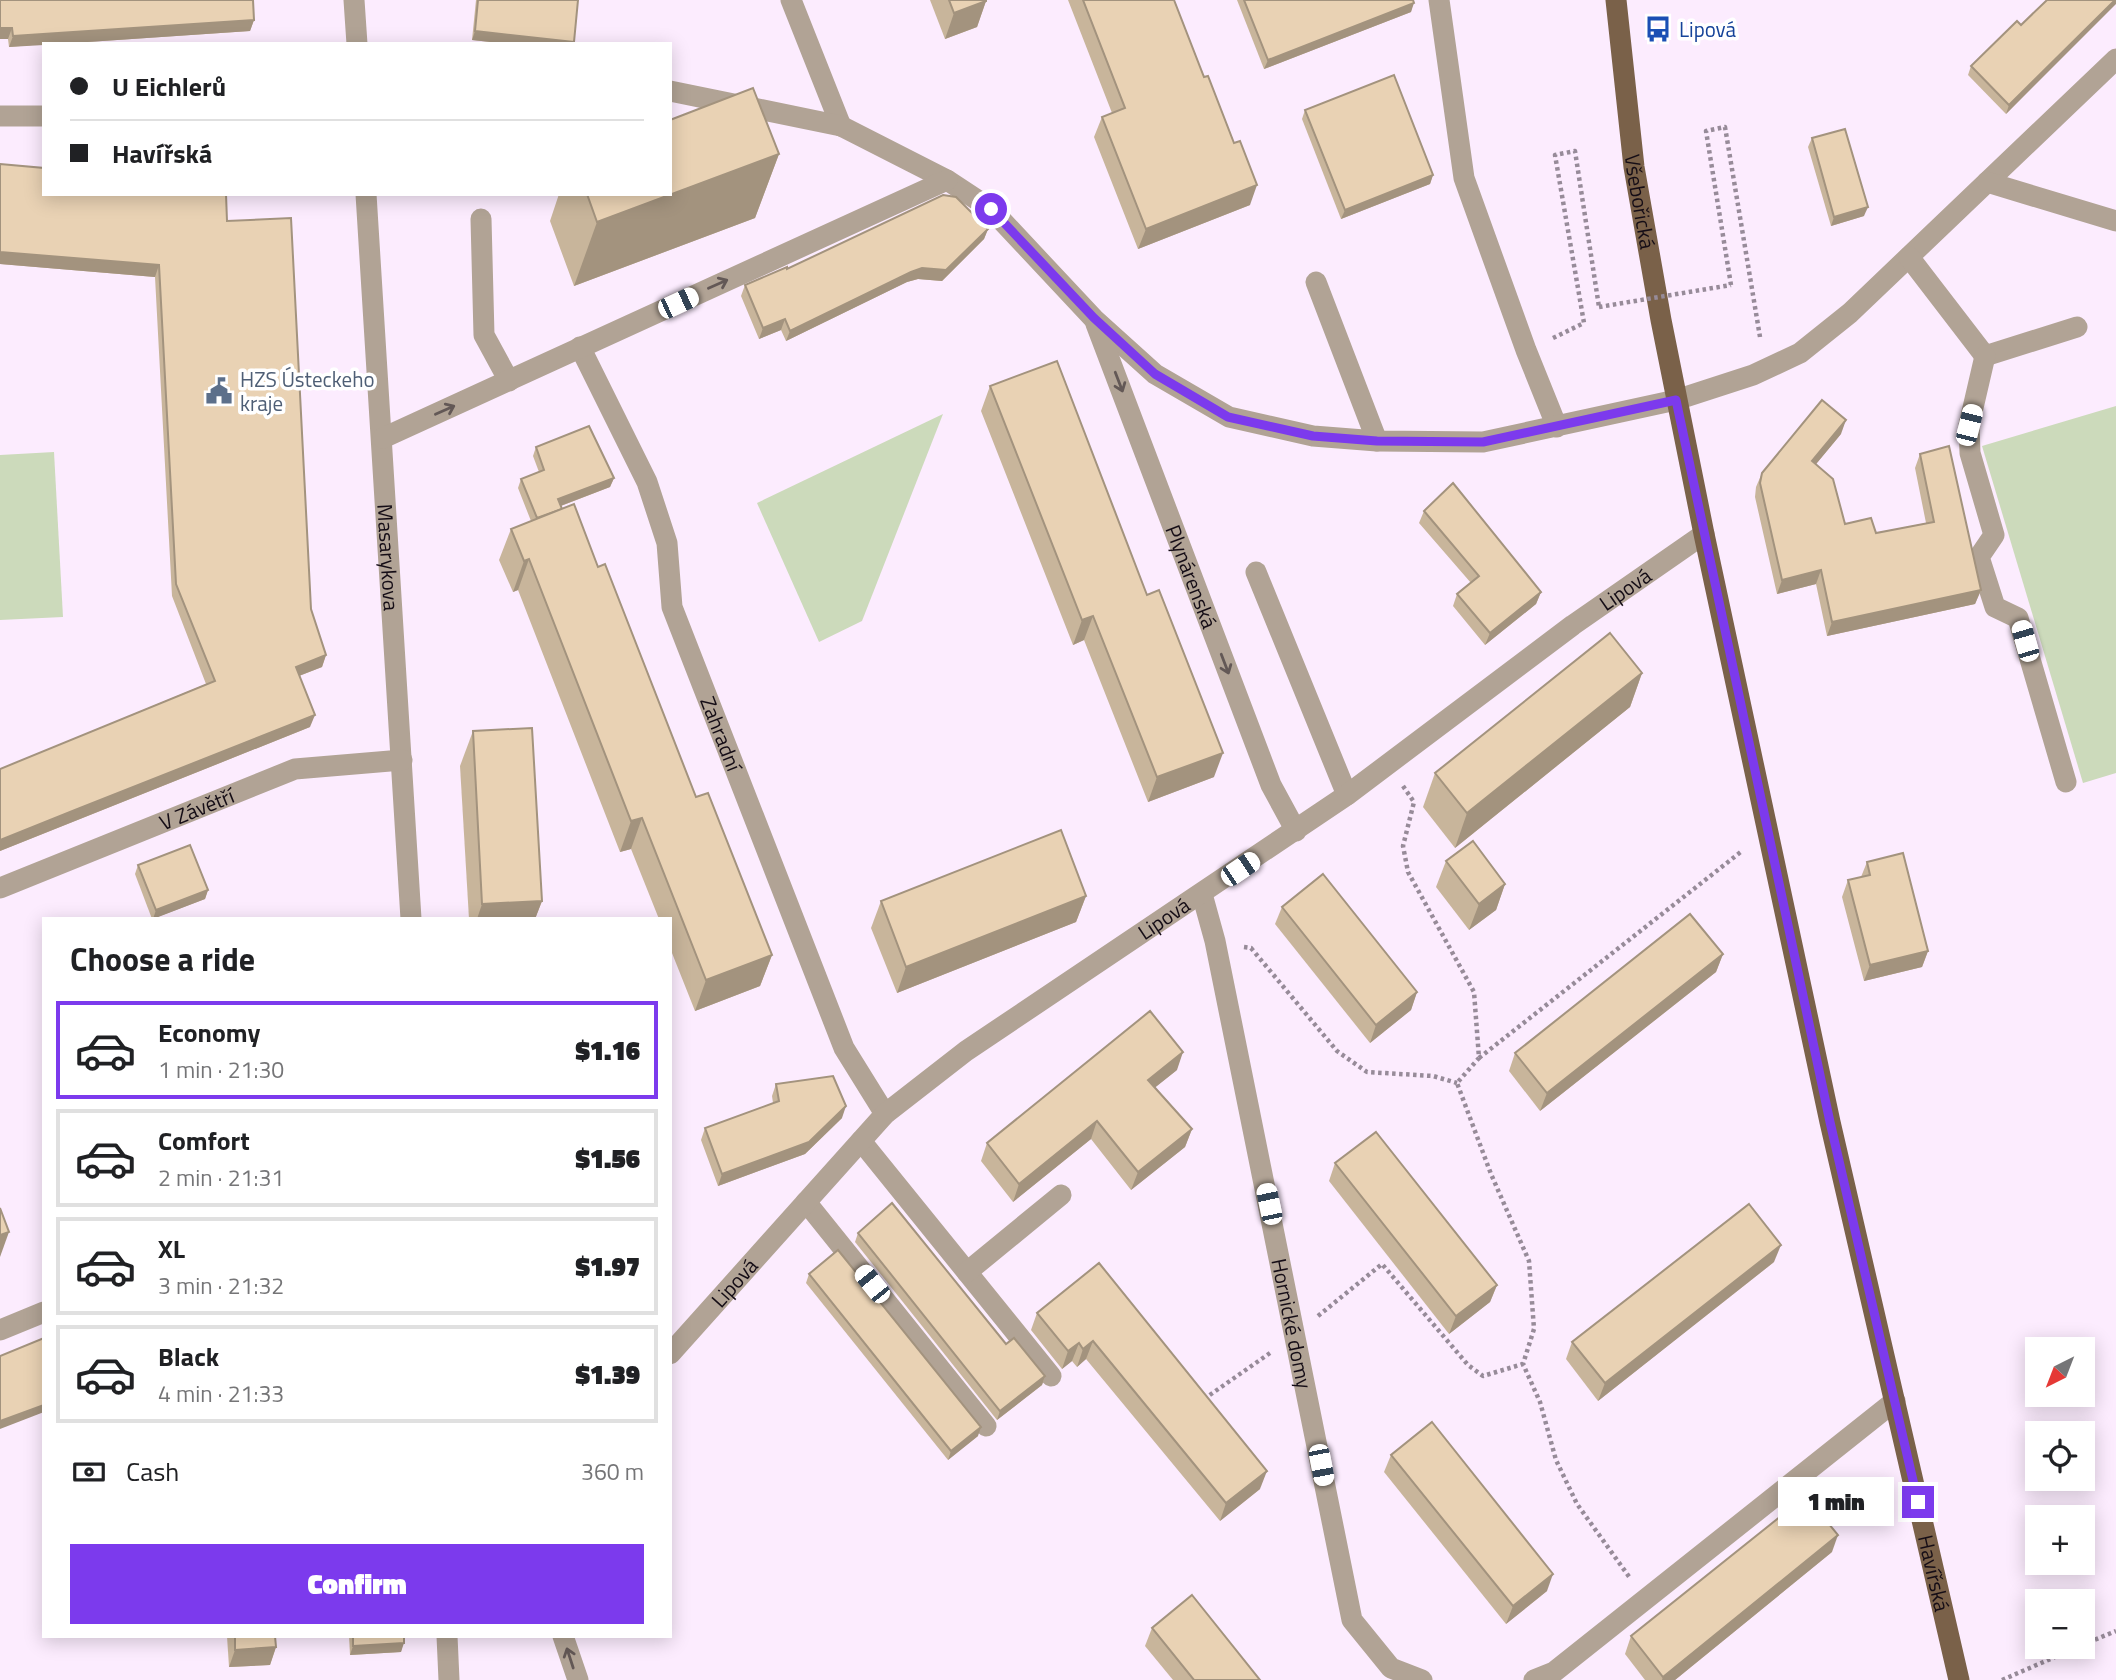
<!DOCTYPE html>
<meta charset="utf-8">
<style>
:root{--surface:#fff;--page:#f2f2f2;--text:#202124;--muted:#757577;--line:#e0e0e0;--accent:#7c3aed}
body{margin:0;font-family:"Titillium Web",sans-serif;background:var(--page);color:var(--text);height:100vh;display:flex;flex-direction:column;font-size:26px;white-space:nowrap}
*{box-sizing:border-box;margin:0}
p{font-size:23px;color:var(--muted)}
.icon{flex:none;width:38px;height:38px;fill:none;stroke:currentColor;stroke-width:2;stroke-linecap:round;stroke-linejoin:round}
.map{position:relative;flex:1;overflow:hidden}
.side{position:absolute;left:42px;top:917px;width:630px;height:721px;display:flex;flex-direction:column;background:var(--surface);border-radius:0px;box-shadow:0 4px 18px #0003}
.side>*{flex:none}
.top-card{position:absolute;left:42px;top:42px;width:630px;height:154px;border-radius:0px;box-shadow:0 4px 18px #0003;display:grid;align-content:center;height:154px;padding:0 28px;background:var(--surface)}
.needle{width:46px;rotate:222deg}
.tools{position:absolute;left:2025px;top:1337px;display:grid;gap:14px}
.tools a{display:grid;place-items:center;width:70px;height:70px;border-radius:0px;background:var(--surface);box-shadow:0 4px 18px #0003;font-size:35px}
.end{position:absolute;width:32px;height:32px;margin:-16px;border:9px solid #7c3aed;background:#fff;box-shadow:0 0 0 4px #fff}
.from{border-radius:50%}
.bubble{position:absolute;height:49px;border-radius:0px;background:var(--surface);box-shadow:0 4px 18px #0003;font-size:23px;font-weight:800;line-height:49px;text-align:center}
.car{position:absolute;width:21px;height:42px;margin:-21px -10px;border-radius:9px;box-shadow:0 0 5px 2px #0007;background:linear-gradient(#fff 24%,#345 0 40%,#fff 0 76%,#345 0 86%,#fff 0)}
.top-card b{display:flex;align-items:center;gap:24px;height:66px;font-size:26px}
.top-card b+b{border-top:2px solid var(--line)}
.top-card i{width:18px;height:18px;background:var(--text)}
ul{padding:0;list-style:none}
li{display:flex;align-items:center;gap:21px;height:98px;margin:0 14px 10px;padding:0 14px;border:4px solid var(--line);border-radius:0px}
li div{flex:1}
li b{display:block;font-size:26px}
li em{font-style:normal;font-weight:800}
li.active{border-color:var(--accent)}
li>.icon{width:63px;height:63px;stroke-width:1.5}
h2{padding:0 28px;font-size:32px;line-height:84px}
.pay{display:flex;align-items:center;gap:18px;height:77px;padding:0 28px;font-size:26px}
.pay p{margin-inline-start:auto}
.cta{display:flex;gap:14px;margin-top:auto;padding:14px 28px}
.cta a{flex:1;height:80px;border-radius:0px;background:var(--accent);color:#fff;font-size:28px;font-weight:800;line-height:80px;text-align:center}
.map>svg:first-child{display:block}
.green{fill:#ccdabb}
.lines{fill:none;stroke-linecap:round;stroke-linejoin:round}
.path{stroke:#978b99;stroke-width:4.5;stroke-dasharray:3.5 3.5;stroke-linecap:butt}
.minor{stroke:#b1a395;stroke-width:21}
.major{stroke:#7a6149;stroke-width:21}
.path-bridge{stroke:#978b99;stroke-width:4.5;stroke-dasharray:3.5 3.5;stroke-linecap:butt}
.wall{fill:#c8b59b}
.shaded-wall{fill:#a3937e}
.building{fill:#e9d2b4;stroke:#a3937e;stroke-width:2}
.oneway{stroke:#635856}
.route{stroke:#7c3aed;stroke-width:9}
.labels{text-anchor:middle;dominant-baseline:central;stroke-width:7;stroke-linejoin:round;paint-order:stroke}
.transit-label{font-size:21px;fill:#164399;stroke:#fff;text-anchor:start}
.street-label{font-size:21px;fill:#150d16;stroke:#fff}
.service-label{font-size:21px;fill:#4e5e75;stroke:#fff;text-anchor:start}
</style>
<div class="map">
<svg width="2116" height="1680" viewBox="0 0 2116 1680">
<rect width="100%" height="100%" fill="#fcecfe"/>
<g class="green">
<polygon points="2116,406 2116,773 2083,783 1982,446"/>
<polygon points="943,414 862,621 819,642 757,503"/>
<polygon points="54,452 63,617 0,620 0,455"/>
</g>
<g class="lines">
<g class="path">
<polyline points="1731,285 1706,131 1725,127 1760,337"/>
<polyline points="1553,338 1584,323 1555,155 1575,151 1599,307"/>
<polyline points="1403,786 1414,802 1403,846 1408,872 1474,992 1479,1058 1457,1083 1491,1174 1529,1261 1534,1329 1523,1364 1540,1402 1556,1460 1577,1504 1630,1578"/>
<polyline points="1244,947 1251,948 1337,1051 1367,1072 1433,1076 1457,1083"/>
<polyline points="1479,1058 1742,851"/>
<polyline points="1318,1316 1382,1264 1468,1365 1483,1376 1523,1364"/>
<polyline points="1204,1399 1270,1353"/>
<polyline points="2082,1645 2116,1631"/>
<polyline points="2002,1680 2078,1647"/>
</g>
<g class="minor">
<polyline points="354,0 357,44"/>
<polyline points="791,0 841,126"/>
<polyline points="1439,0 1464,178 1526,350 1557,427"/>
<polyline points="670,91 841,126 947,180 991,209 1094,319 1155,374 1229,417 1313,436 1377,441 1483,442 1676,400 1753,375 1800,353 1850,313 2116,59"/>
<polyline points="0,116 44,116"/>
<polyline points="1987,182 2116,221"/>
<path id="s1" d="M 366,194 L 411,919"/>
<polyline points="481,219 484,335 509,381"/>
<polyline points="1909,257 1985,356 2077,327"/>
<polyline points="1316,282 1377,441"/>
<path id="s2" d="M 1096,324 L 1271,785 L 1296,831"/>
<path id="s3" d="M 580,347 L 647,482 L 667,543 L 672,607 L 844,1048 L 885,1114"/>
<polyline points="1985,356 1969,425 1970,453 1994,535 1979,557 1995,607 2018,618 2066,782"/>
<polyline points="383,438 947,180"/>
<polyline points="1256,572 1347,795"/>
<path id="s4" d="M 0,888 L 295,769 L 402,760"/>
<path id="s5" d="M 1202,894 L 1215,941 L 1352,1620 L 1391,1668 L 1422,1680"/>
<polyline points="861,1141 1051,1376"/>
<polyline points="806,1202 986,1426"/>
<polyline points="967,1272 1061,1195"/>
<polyline points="0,1330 44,1312"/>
<path id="s6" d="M 670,1354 L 885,1114 L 966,1051 L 1347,795 L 1573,625 L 1704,534"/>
<polyline points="447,1636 449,1680"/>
<polyline points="563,1636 578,1680"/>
<polyline points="1534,1680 1554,1672 1895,1401"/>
</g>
<path class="major" id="s7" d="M 1616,0 L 1634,167 L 1661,320 L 1704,534 L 1830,1122 L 1959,1680"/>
<polyline class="path-bridge" points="1599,307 1731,285"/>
</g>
<g class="wall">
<polygon points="0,0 254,20 250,31 58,44 44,44 9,47 8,39"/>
<polygon points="476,0 578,0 574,44 509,44 472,40"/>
<polygon points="930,0 986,0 986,1 977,27 945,39"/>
<polygon points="1068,0 1174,0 1204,77 1234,143 1250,205 1138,249 1094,137 1102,117 1112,113"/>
<polygon points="1237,0 1413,0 1411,12 1264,69"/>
<polygon points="2116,0 2006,114 1968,75 1971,66 2021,25"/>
<polygon points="1305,110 1433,175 1430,184 1341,219 1302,119"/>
<polygon points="1812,138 1864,216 1831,226 1808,147"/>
<polygon points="779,154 755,218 574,286 550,221 559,194 670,194"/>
<polygon points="0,164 227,221 311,609 326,655 322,667 299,676 310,727 0,851 0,769 206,684 172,596 155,277 0,264"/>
<polygon points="988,229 984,239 942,281 918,279 907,282 786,341 781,330 759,339 741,296 745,285 787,269"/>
<polygon points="990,386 1147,595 1214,777 1148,802 1084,640 1073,645 981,411"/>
<polygon points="1841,434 1816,464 1845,524 1876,533 1926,523 1915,468 1920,454 1981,590 1975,604 1827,636 1816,584 1777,594 1755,497 1756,487 1762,473"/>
<polygon points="536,447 614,478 610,487 561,506 598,567 696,797 772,955 760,986 695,1011 670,948 670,919 659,919 631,849 620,852 518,590 513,592 499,560 511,529 531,521 518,488 521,479 539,472 533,456"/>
<polygon points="1424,511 1541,592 1536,604 1485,645 1453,606 1457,594 1471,583 1419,523"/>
<polygon points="1642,673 1630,707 1455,848 1423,807 1435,773"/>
<polygon points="473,731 542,901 535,919 469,919 460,766"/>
<polygon points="1446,861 1505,884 1496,910 1469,930 1436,887"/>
<polygon points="1867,862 1928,951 1922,967 1864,981 1842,897 1848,880 1861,877"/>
<polygon points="138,865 208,890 205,899 152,919 135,874"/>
<polygon points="1086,896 1076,922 897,993 871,928 881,901"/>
<polygon points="1282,907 1417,992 1411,1010 1370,1043 1275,924"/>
<polygon points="1723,954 1716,972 1540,1111 1509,1071 1515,1053"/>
<polygon points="1177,1070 1155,1087 1192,1129 1185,1147 1131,1190 1091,1139 1013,1202 981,1161 987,1143"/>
<polygon points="776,1084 842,1118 805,1154 718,1186 701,1140 705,1128 773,1103 772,1096"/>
<polygon points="1335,1163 1497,1285 1490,1302 1449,1334 1329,1181"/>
<polygon points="858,1233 1006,1344 1045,1376 1042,1385 997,1420 855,1242"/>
<polygon points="1774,1262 1598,1401 1566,1359 1572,1342"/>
<polygon points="1099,1263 1260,1489 1220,1521 1086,1359 1077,1367 1072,1361 1062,1369 1031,1330 1037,1313"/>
<polygon points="809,1274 978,1436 948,1460 806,1283"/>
<polygon points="1391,1455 1547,1591 1506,1624 1384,1472"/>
<polygon points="1832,1552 1675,1680 1645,1680 1625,1654 1631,1636"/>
<polygon points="1152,1628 1260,1680 1173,1680 1145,1646"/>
<polygon points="227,1636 275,1636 276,1647 270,1665 229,1667"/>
<polygon points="349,1636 404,1636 401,1652 350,1655"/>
</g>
<g class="shaded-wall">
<polygon points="2115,0 2116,0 2116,4 2006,114 2009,105"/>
<polygon points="986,1 977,27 945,39 954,13"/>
<polygon points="1414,3 1411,12 1264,69 1268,60"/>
<polygon points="254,20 250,31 58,44 44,44 44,45 9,47 13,36"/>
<polygon points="0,28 12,28 8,39 0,39"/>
<polygon points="475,31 574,42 574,44 509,44 472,40"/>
<polygon points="779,154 755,218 574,286 597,222"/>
<polygon points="1433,175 1430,184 1341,219 1345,210"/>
<polygon points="1257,185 1250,205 1138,249 1146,229"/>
<polygon points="1868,207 1864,216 1831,226 1834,217"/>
<polygon points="988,229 984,239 942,281 918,279 907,282 786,341 790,331 911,272 922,268"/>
<polygon points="0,252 159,265 155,277 0,264"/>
<polygon points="785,319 781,330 759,339 763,328"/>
<polygon points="1846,420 1841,434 1807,475 1812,461"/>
<polygon points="614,478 610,487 555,508 558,499"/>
<polygon points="529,559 518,590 513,592 524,561"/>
<polygon points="1821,570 1816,584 1777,594 1782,580"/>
<polygon points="1981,590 1975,604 1827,636 1832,622"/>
<polygon points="1541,592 1536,604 1485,645 1490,633"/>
<polygon points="1093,616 1084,640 1073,645 1082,620"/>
<polygon points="326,655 322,667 291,679 296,667"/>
<polygon points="1642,673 1630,707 1455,848 1467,813"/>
<polygon points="315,715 310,727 0,851 0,840 75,810"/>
<polygon points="1223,753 1214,777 1148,802 1157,777"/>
<polygon points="642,818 631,849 620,852 631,821"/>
<polygon points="1505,884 1496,910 1469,930 1479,904"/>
<polygon points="208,890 205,899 153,919 156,910"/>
<polygon points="1086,896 1076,922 897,993 906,967"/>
<polygon points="542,901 535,919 477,919 482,904"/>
<polygon points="1928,951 1922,967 1864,981 1870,965"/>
<polygon points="1723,954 1716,972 1540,1111 1547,1093"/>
<polygon points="772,955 760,986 695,1011 706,980"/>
<polygon points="1417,992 1411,1010 1370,1043 1376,1025"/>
<polygon points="1183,1052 1177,1070 1142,1098 1148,1080"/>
<polygon points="846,1106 842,1118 805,1154 718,1186 722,1174"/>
<polygon points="1097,1121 1091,1139 1013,1202 1019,1184"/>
<polygon points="1192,1129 1185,1147 1131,1190 1138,1172"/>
<polygon points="9,1232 0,1257 0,1235"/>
<polygon points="1781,1245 1774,1262 1598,1401 1605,1383"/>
<polygon points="1497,1285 1490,1302 1449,1334 1456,1316"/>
<polygon points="1093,1341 1086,1359 1077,1367 1083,1349"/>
<polygon points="1079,1343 1072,1361 1062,1369 1068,1351"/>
<polygon points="1045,1376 1042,1385 997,1420 1000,1411"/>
<polygon points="44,1405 44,1412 0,1429 0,1421"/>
<polygon points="981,1427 978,1436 948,1460 951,1451"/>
<polygon points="1267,1471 1260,1489 1220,1521 1226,1503"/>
<polygon points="1838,1535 1832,1552 1675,1680 1662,1680 1663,1677"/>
<polygon points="1553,1574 1547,1591 1506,1624 1513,1606"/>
<polygon points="404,1643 401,1652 350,1655 353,1646"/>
<polygon points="276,1647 270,1665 229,1667 235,1650"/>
</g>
<g class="building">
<polygon points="0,0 253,0 254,20 13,36 12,28 0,28"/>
<polygon points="478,0 578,0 574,42 475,31"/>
<polygon points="949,0 986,0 986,1 954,13"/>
<polygon points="1083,0 1174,0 1204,77 1208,76 1234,143 1240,141 1257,185 1146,229 1102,117 1125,108"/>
<polygon points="1244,0 1413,0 1414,3 1268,60"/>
<polygon points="2047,0 2115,0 2009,105 1971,66 2017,21 2021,25"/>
<polygon points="1394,75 1433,175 1345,210 1305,110"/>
<polygon points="753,88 779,154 597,222 587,194 670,194 670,120"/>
<polygon points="1845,129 1868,207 1834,217 1812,138"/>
<polygon points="0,164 44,168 44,194 226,194 227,221 291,218 311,609 326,655 296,667 315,715 75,810 0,840 0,769 215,681 176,584 159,265 0,252"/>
<polygon points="943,195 956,197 988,229 946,270 922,268 911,272 790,331 785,319 763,328 745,285 787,267 787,269"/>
<polygon points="1057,361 1147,595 1159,590 1223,753 1157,777 1093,616 1082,620 990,386"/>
<polygon points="1822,400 1846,420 1812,461 1833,479 1845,524 1871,518 1876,533 1934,522 1920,454 1949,446 1981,590 1832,622 1821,570 1782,580 1760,483 1762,473"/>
<polygon points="589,426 614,478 558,499 562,509 537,518 521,479 544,470 536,447"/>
<polygon points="1453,483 1541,592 1490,633 1457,594 1479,576 1424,511"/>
<polygon points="574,504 598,567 605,564 696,797 708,793 772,955 706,980 642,818 631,821 529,559 524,561 511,529"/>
<polygon points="1610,633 1642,673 1467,813 1435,773"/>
<polygon points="532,728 542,901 482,904 473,731"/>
<polygon points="1061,830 1086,896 906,967 881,901"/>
<polygon points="1473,841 1505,884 1479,904 1446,861"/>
<polygon points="190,845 208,890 156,910 138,865"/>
<polygon points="1903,853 1928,951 1870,965 1848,880 1870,875 1867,862"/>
<polygon points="1323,874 1417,992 1376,1025 1282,907"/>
<polygon points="1690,914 1723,954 1547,1093 1515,1053"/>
<polygon points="1150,1011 1183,1052 1148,1080 1192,1129 1138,1172 1097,1121 1019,1184 987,1143"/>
<polygon points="833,1076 846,1106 809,1142 722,1174 705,1128 779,1101 776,1084"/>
<polygon points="1376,1132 1497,1285 1456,1316 1335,1163"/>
<polygon points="892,1203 1006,1344 1014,1338 1045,1376 1000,1411 858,1233"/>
<polygon points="1749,1204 1781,1245 1605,1383 1572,1342"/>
<polygon points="0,1208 9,1232 0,1235"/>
<polygon points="838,1250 981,1427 951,1451 809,1274"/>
<polygon points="1099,1263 1267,1471 1226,1503 1093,1341 1083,1349 1079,1343 1068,1351 1037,1313"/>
<polygon points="44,1338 44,1405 0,1421 0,1356"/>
<polygon points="1432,1422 1553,1574 1513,1606 1391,1455"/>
<polygon points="1806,1496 1838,1535 1663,1677 1631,1636"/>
<polygon points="1192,1595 1260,1680 1194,1680 1152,1628"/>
<polygon points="235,1636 275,1636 276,1647 235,1650"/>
<polygon points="353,1636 404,1636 404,1643 353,1646"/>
</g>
<defs><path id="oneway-shaft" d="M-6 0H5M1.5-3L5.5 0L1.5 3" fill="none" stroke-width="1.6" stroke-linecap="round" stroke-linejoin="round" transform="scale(1.75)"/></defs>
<g class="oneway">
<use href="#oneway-shaft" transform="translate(718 284) rotate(-24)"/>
<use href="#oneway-shaft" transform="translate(1119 382) rotate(69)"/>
<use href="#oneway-shaft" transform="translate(445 410) rotate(-24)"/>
<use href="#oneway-shaft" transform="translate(1225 664) rotate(69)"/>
<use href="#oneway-shaft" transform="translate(570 1658) rotate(-108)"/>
</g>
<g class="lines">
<polyline class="route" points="991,209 1094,318 1155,374 1228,417 1313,436 1377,441 1483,442 1676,400 1830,1122 1918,1502"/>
</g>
<defs>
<g id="bus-bare" transform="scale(2.1)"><path d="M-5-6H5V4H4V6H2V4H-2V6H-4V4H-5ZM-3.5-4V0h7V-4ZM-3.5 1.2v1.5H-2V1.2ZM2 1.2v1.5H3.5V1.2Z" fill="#1a4fb4" stroke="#fff" stroke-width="2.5" paint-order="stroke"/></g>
<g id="civic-bare" transform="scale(2.1)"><path d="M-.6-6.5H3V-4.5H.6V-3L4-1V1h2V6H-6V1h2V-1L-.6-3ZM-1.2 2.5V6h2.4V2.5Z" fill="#5c6f8a" stroke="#fff" stroke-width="2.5" paint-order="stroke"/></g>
</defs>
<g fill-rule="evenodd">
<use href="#bus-bare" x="1658" y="29"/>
<use href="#civic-bare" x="219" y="391"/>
</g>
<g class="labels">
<g class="transit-label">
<text x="1679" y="29">Lipová</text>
</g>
<g class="street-label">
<text stroke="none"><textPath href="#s7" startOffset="203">Všebořická</textPath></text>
<text stroke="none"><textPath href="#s1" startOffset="364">Masarykova</textPath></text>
<text stroke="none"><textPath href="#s2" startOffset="270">Plynárenská</textPath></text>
<text stroke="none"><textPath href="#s6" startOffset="1230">Lipová</textPath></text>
<text stroke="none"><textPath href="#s3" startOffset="415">Zahradní</textPath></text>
<text stroke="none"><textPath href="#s4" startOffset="212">V Závětří</textPath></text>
<text stroke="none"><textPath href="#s6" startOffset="663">Lipová</textPath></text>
<text stroke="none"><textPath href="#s6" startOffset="96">Lipová</textPath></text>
<text stroke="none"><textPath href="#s5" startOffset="439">Hornické domy</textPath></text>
<text stroke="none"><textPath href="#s7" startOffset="1606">Havířská</textPath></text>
</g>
<g class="service-label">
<text x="240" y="379">HZS Ústeckeho<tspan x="240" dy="24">kraje</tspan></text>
</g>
</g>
</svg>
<div class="tools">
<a><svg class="needle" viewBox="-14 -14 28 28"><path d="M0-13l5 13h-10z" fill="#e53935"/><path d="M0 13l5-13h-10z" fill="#757577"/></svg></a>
<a><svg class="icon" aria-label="locate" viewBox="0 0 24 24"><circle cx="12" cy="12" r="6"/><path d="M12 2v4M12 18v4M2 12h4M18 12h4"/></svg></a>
<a>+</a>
<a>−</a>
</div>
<i class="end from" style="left:991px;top:209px"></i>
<i class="end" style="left:1918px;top:1502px"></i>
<div class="bubble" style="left:1778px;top:1477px;width:116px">1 min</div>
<i class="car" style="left:678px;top:303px;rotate:65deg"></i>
<i class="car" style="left:1969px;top:425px;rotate:14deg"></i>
<i class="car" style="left:2025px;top:641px;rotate:344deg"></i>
<i class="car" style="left:1240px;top:869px;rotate:56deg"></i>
<i class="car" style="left:1269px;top:1204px;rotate:348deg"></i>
<i class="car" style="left:872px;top:1284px;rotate:321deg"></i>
<i class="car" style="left:1321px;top:1465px;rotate:169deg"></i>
<div class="top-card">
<b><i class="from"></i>U Eichlerů</b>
<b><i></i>Havířská</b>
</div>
<section class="side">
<h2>Choose a ride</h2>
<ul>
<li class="active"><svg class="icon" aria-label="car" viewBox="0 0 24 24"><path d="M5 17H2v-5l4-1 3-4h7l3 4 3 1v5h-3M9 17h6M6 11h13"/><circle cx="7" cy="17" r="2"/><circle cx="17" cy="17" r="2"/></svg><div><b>Economy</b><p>1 min · 21:30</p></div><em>$1.16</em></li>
<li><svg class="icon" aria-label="car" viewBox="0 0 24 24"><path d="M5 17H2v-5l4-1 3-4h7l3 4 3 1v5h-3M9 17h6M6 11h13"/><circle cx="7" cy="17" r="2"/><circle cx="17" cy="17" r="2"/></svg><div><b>Comfort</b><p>2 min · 21:31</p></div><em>$1.56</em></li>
<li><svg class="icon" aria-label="car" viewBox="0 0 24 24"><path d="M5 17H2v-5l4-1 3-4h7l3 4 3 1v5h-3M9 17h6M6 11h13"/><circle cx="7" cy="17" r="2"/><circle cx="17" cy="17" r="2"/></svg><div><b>XL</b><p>3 min · 21:32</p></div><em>$1.97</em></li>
<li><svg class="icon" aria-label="car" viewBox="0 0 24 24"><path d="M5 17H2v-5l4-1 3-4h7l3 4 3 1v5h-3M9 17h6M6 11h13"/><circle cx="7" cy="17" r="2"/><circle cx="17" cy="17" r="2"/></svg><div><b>Black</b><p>4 min · 21:33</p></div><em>$1.39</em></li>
</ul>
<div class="pay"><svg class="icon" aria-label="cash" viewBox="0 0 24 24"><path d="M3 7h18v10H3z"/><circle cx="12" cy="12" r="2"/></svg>Cash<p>360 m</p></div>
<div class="cta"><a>Confirm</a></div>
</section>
</div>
